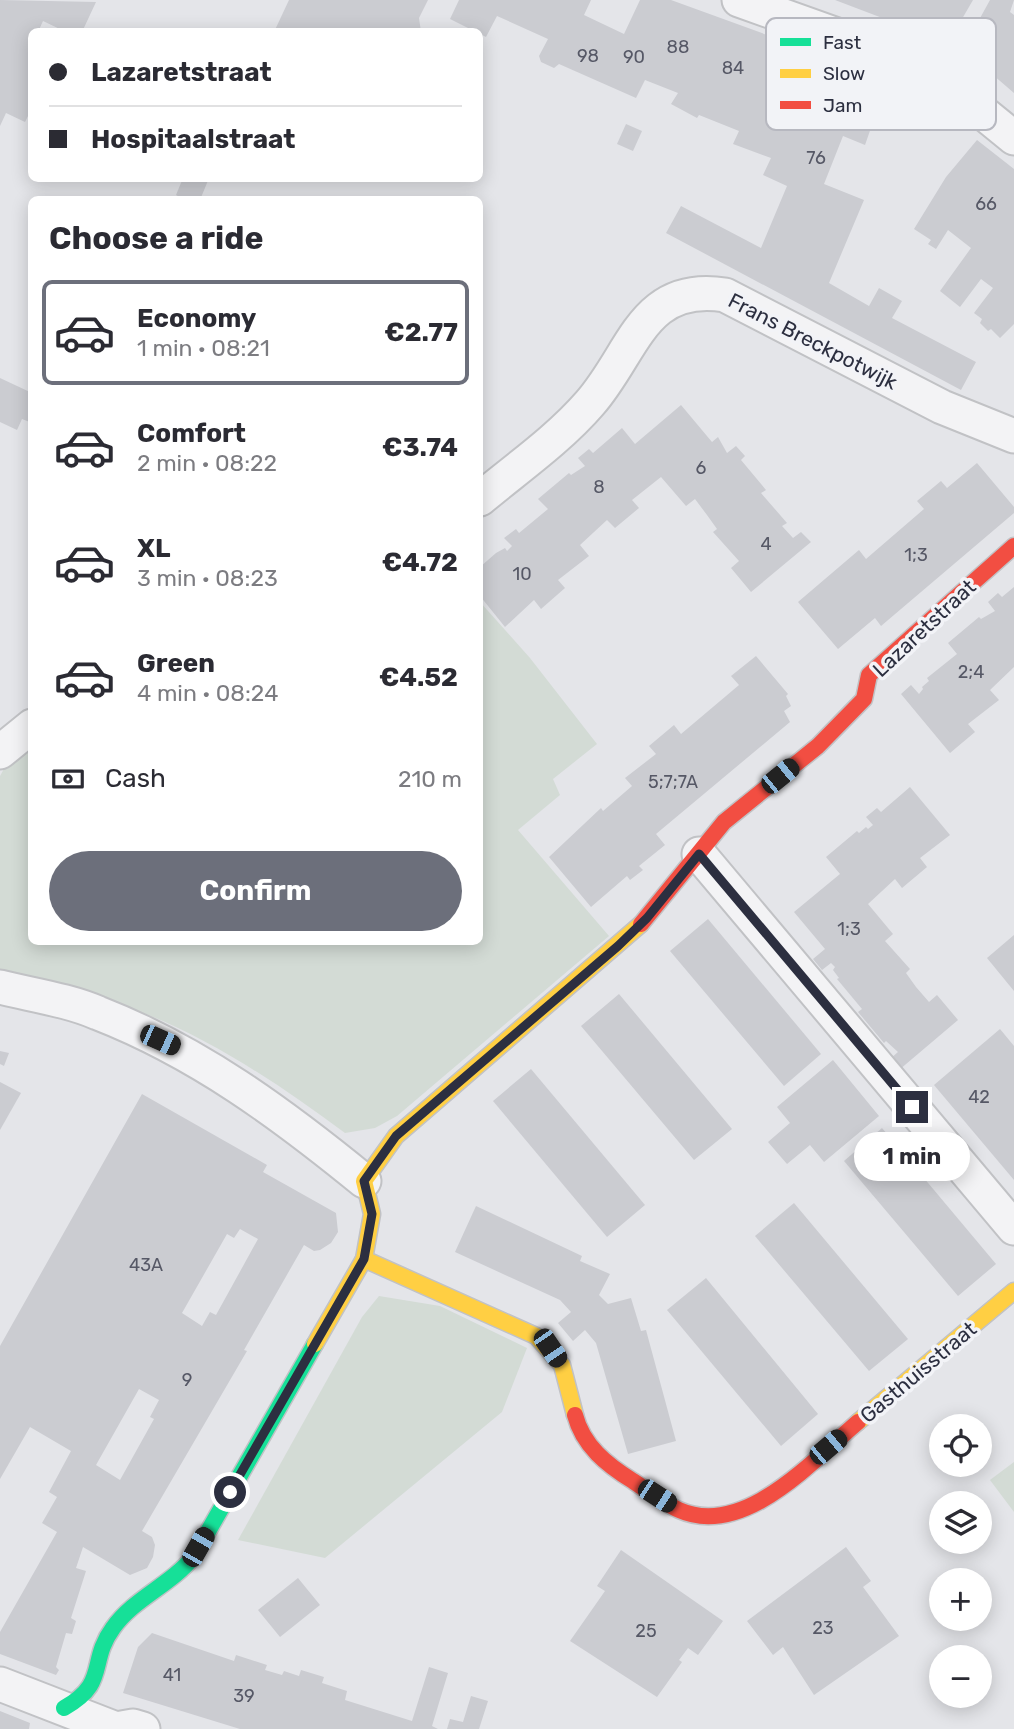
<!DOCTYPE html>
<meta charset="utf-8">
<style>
:root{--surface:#fff;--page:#f7f7f7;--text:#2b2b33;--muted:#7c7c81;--line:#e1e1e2;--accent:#6c6f7b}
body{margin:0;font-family:Rubik,sans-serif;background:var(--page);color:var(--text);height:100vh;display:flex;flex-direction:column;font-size:26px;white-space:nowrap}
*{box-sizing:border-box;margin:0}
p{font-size:23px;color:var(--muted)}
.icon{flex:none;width:38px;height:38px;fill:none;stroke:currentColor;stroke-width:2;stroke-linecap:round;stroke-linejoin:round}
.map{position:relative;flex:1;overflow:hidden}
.panel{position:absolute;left:28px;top:196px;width:455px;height:749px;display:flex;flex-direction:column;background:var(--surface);border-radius:10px;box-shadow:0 4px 18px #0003}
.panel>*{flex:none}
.guide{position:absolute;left:28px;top:28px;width:455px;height:154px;border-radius:10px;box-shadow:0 4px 18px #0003;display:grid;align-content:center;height:154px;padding:0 21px;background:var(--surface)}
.tools{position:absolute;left:929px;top:1414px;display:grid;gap:14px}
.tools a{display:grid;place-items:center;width:63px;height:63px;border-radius:50%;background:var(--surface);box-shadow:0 4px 18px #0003;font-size:35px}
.end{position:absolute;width:32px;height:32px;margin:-16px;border:9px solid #2c2f40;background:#fff;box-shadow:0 0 0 4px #fff}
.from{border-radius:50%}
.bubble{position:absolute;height:49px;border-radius:24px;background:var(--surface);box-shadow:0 4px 18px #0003;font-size:23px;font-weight:700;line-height:49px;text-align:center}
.car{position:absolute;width:21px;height:42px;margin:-21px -10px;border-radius:9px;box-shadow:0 0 5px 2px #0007;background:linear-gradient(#222 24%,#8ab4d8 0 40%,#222 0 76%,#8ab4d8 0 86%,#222 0)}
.guide b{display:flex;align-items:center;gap:24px;height:66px;font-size:26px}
.guide b+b{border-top:2px solid var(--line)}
.guide i{width:18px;height:18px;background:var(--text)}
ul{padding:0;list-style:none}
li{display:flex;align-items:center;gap:21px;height:105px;margin:0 14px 10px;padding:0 7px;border:4px solid transparent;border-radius:10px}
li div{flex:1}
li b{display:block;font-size:26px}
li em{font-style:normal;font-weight:700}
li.selected{border-color:var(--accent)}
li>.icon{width:63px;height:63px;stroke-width:1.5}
h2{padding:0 21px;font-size:32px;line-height:84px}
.pay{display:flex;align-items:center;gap:18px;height:77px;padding:0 21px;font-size:26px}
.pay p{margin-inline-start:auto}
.primary-button{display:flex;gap:14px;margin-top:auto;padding:14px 21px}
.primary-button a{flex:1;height:80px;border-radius:42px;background:var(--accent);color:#fff;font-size:28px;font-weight:700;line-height:80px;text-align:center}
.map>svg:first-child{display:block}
.green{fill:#d3dbd5}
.building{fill:#cbccd1;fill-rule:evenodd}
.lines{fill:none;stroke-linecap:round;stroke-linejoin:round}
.street-casing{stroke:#c1c2c5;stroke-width:37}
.fast-casing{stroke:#c1c2c5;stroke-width:19}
.slow-casing{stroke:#c1c2c5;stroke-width:19}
.jam-casing{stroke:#c1c2c5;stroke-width:19}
.street{stroke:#f3f3f5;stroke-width:33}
.fast{stroke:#16e098;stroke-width:16}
.slow{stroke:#ffcf43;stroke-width:16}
.jam{stroke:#f24e42;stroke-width:16}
.route{stroke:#2c2f40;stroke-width:9}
.labels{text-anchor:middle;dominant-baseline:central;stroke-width:7;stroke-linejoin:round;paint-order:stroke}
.number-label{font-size:18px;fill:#565866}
.street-label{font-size:21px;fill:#2c2f40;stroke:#f2f3f7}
.key{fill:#f2f3f7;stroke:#b7b8c0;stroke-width:2}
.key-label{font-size:19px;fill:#2c2f40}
</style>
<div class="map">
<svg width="1014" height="1729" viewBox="0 0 1014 1729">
<rect width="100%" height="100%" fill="#e4e5e9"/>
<g class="green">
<path d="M 480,602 L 530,658 L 597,744 L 553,779 L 560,795 L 518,830 L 609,936 L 397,1116 L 375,1128 L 345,1133 C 276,1082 202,1032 119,1004 C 81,992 39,985 0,976 L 0,776 L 10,758 L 31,741 L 32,942 L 480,942 Z"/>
<polygon points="379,1296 440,1306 527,1348 502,1412 325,1558 238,1540 362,1317"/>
<polygon points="1014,1462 1014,1512 990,1480"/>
</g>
<g class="building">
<polygon points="0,0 96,2 82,32 66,32 43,21 38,32 32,32 32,108 25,122 6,113 0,126"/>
<polygon points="289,0 428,0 419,18 421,32 274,32"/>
<polygon points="459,0 591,0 584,15 624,34 640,0 671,0 888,79 865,145 843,136 824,184 864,200 829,283 869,306 879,288 902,301 892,318 976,362 961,390 666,233 681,206 761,248 787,186 763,175 771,158 733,144 739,131 699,115 697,118 671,104 678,93 645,80 636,98 559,64 554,68 541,62 539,56 548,39 497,16 486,37 450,19"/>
<polygon points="835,0 973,0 948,43"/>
<polygon points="990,0 1014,0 1010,12 1014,15 1014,93 963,49"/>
<polygon points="626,124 642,131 633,151 617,144"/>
<polygon points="977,140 1014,169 1014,324 1000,338 991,329 988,331 980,323 982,319 974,313 993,288 981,279 960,307 940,291 971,248 948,230 936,249 928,244 931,240 914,229 946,177"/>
<polygon points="183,178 209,178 200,200 185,200 176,195"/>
<polygon points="0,378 32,393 32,423 22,419 17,430 0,422"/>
<polygon points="681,405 712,442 718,437 727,453 736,446 745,456 741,460 766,490 761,493 787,523 782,526 793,538 801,532 811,542 751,592 731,568 739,561 713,532 717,529 707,515 695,499 686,506 661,477 632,500 639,508 615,528 607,520 580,545 589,556 558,580 565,588 541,609 534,600 505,627 480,596 480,567 496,553 505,548 507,551 512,546 504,538 516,529 519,533 548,509 538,499 569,473 571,475 585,466 578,458 589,449 593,453 622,428 635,444"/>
<polygon points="977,463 1014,507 1014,513 881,626 875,618 838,649 798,602 859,550 866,559 924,509 917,501 941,481 947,488"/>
<polygon points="1014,587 1014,667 990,690 999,700 968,724 975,732 950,753 901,694 911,685 919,694 923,689 922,687 929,681 927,678 957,654 948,643 979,617 981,619 995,611 988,602 998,593 1002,597"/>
<polygon points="756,656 788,694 786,696 791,706 784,711 790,722 656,834 665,845 639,866 643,870 630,880 627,876 591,907 549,857 601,808 603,811 632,786 625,778 656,754 649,746 674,725 681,734 726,696 739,685 731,676"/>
<polygon points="910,787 950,835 920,858 927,867 902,888 895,879 868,904 893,934 885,941 910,969 906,973 916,987 929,1002 937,995 958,1020 899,1070 890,1059 898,1052 886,1041 884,1043 858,1012 862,1009 837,979 839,978 833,970 835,967 831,963 822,970 813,959 825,949 794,912 840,874 826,857 857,831 859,833 866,827 868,829 873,825 866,817 877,808 881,812"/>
<polygon points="708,919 821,1054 784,1086 670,951"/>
<polygon points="1014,935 1014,991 987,958"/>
<polygon points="619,994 732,1129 694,1160 581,1026"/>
<polygon points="1000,1029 1014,1046 1014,1180 934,1085"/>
<polygon points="0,1051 9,1053 4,1066 0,1064"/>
<polygon points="833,1060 879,1116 824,1162 810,1145 787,1164 768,1142 790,1123 777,1107"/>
<polygon points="531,1069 645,1205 607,1237 493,1101"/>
<polygon points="0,1082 21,1093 0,1130"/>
<path d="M 142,1094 L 267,1165 L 263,1172 L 336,1213 L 338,1232 L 331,1243 L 320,1250 L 314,1251 L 304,1245 L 244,1350 L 247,1351 L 142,1531 L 152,1537 L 155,1545 L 153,1557 L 147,1568 L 130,1575 L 83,1547 L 76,1568 L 86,1571 L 71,1618 L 76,1621 L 72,1634 L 66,1633 L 56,1667 L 59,1670 L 56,1675 L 0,1654 L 0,1632 L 57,1532 L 42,1523 L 57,1497 L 49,1492 L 71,1451 L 30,1427 L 0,1479 L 0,1346 ZM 240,1229 L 258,1239 L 216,1315 L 210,1312 L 202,1326 L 182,1313 L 227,1234 L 234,1238 ZM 139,1389 L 159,1400 L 150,1417 L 154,1419 L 120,1480 L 96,1465 Z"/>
<polygon points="882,1128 996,1264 958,1296 844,1161"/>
<polygon points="794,1203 908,1339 869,1371 755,1236"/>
<polygon points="476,1206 582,1256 580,1261 610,1274 599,1295 608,1304 631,1298 641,1331 646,1330 676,1441 628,1454 596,1343 585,1330 573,1341 558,1323 571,1312 560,1300 455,1252"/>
<polygon points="706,1278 818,1414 781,1446 667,1310"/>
<polygon points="846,1547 871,1581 863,1587 899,1636 814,1695 783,1647 773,1655 747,1621"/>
<polygon points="621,1550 723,1621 698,1655 688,1648 679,1660 682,1662 657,1697 570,1641 605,1591 597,1586"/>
<polygon points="298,1578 320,1605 280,1637 258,1610"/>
<polygon points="152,1633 234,1661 236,1655 267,1665 265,1670 282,1675 284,1671 299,1676 301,1670 324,1677 322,1683 347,1691 345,1700 412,1721 429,1667 448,1673 432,1726 438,1729 240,1729 123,1693 138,1647"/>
<polygon points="471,1696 488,1701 479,1729 447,1729 450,1719 463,1722"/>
<polygon points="0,1711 30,1723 29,1729 0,1729"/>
</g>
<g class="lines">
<g class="street-casing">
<g id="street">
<polyline points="739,0 907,60 938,76 1014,138"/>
<path d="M 480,499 C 516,469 559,439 590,403 C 634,353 642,282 725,295 L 942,407 L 1014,436"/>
<polyline points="0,752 32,726"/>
<polyline points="699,854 1014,1228"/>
<path d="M 0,987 C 32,995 68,1000 98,1013 C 198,1052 282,1114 364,1181"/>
<polyline points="0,1684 116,1729 133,1726 143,1729"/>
</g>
</g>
<g class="fast-casing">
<path id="fast" d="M 64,1708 C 109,1683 88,1662 113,1628 C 134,1598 171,1585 194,1556 L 315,1344"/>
</g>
<g class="slow-casing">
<g id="slow">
<polyline points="364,1259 536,1336 562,1365 575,1415"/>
<polyline points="315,1344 364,1259 372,1214 364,1181 396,1136 641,924"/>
<polyline points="858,1422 1014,1291"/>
</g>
</g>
<g class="jam-casing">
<g id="jam">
<polyline points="641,924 724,822 818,746 864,699 869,675 1014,546"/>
<path d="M 575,1415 C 583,1446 607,1465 633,1481 C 648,1491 663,1503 679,1510 C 744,1539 813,1460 858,1422"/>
</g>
</g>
<use href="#street" class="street"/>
<use href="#fast" class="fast"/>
<use href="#slow" class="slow"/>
<use href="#jam" class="jam"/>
</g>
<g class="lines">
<polyline class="route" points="230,1492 364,1259 372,1214 364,1181 396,1136 618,946 647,918 699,854 912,1107"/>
</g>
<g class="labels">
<g class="number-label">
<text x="678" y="47">88</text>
<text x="588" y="56">98</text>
<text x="634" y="57">90</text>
<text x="733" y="68">84</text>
<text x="816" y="158">76</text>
<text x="986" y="204">66</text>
<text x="701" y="468">6</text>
<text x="599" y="487">8</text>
<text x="766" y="544">4</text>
<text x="916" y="555">1;3</text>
<text x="522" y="574">10</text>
<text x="971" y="672">2;4</text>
<text x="673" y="782">5;7;7A</text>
<text x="849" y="929">1;3</text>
<text x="979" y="1097">42</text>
<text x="146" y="1265">43A</text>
<text x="187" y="1380">9</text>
<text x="823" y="1628">23</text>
<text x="646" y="1631">25</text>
<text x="172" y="1675">41</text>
<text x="244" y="1696">39</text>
</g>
<g class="street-label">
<text transform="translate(813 341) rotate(27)">Frans Breckpotwijk</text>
<text transform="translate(924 628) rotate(-43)">Lazaretstraat</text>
<text transform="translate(918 1372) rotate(-40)">Gasthuisstraat</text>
</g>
</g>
<rect x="766" y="18" width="230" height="112" rx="10" class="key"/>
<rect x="780" y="38" width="31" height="8" fill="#16e098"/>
<rect x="780" y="69" width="31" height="9" fill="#ffcf43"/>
<rect x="780" y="101" width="31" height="8" fill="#f24e42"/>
<g class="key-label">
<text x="823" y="49">Fast</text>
<text x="823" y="80">Slow</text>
<text x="823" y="112">Jam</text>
</g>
</svg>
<div class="tools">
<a><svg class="icon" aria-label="locate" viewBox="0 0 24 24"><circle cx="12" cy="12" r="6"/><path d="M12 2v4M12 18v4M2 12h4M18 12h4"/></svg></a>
<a><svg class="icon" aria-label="layers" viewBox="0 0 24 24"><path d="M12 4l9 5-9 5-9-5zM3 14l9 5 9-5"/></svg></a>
<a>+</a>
<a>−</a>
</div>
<i class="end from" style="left:230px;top:1492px"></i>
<i class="end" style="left:912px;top:1107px"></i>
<div class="bubble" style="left:854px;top:1132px;width:116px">1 min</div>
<i class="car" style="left:780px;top:776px;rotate:51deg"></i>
<i class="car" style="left:160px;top:1040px;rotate:114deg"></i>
<i class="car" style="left:550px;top:1348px;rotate:146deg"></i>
<i class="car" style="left:828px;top:1447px;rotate:50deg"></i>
<i class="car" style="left:657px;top:1496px;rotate:123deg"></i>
<i class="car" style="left:198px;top:1547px;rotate:30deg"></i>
<div class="guide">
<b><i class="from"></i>Lazaretstraat</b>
<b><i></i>Hospitaalstraat</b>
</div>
<section class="panel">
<h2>Choose a ride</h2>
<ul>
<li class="selected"><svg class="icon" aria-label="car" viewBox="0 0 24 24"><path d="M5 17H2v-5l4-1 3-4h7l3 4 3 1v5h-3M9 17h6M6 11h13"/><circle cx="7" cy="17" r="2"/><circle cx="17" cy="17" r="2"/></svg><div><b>Economy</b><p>1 min · 08:21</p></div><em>€2.77</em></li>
<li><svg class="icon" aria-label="car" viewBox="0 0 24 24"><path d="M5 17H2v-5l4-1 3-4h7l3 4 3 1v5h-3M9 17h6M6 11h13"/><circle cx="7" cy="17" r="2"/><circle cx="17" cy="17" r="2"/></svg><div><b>Comfort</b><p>2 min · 08:22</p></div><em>€3.74</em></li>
<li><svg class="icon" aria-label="car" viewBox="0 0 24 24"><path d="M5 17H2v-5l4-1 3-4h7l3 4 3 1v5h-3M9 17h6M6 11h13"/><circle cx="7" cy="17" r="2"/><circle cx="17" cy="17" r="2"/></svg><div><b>XL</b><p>3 min · 08:23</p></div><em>€4.72</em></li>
<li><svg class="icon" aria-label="car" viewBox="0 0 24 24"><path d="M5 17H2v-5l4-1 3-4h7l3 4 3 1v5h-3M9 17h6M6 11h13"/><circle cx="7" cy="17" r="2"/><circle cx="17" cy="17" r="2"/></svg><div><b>Green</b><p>4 min · 08:24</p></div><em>€4.52</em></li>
</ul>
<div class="pay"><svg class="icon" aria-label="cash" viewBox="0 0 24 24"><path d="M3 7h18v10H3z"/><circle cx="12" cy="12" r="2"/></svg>Cash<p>210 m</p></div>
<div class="primary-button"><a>Confirm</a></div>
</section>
</div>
